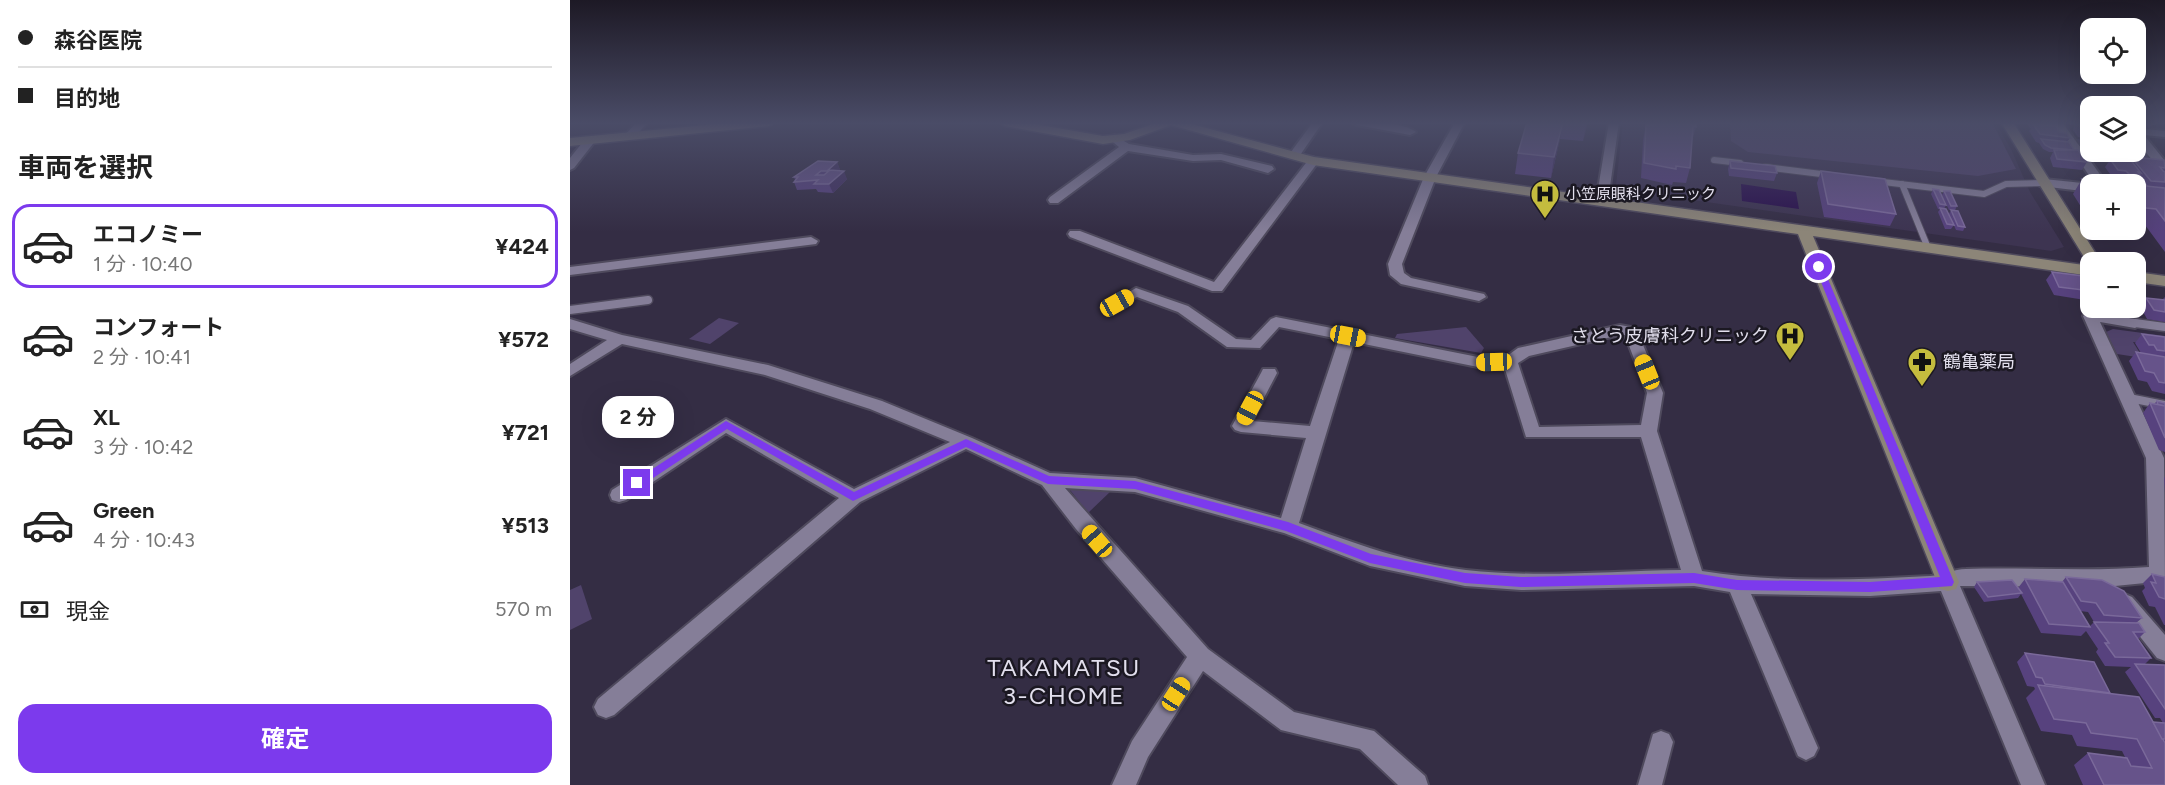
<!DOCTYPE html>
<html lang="ja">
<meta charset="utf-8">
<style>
:root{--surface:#fff;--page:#f6f6f6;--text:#222;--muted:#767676;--line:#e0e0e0;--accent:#7c3aed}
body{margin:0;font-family:Figtree,"Noto Sans JP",sans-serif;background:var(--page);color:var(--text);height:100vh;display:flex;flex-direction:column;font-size:22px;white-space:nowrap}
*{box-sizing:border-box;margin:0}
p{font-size:20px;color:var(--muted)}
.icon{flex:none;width:33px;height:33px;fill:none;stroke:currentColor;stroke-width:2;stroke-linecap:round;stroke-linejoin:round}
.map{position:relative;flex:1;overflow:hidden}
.drawer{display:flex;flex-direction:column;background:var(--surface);width:570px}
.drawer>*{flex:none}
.top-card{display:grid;align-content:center;height:132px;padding:0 18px;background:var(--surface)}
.tools{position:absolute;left:1510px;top:18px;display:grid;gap:12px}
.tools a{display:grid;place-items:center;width:66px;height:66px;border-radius:12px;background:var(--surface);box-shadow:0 6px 24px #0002;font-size:30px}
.end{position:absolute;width:27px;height:27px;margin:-14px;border:8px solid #7c3aed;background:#fff;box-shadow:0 0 0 3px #fff}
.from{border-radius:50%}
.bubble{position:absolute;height:42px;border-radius:18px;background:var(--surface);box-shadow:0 6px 24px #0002;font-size:20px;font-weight:700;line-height:42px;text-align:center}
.car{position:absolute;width:18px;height:36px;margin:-18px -9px;border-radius:8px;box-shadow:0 0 4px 2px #0007;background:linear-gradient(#f5c518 24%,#345 0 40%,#f5c518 0 76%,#345 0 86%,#f5c518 0)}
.top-card b{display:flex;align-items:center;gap:21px;height:57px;font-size:22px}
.top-card b+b{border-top:2px solid var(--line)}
.top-card i{width:15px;height:15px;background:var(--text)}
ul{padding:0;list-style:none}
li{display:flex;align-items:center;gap:18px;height:84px;margin:0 12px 9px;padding:0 6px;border:3px solid transparent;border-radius:18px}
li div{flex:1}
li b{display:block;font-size:22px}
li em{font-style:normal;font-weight:700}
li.on{border-color:var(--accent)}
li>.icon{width:54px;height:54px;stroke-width:1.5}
h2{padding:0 18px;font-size:27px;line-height:72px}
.pay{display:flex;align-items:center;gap:15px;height:66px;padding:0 18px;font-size:22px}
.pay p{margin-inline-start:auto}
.primary-button{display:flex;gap:12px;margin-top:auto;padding:12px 18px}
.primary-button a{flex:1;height:69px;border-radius:18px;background:var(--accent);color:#fff;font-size:24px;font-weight:700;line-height:69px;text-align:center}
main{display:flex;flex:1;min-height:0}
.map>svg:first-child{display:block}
.built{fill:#3d3451}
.green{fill:#50436b}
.water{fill:#2a104d}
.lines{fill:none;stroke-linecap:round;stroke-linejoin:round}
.lane-far1-casing{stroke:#4f4a5d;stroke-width:8}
.lane-casing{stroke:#4f4a5d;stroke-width:11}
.street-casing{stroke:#4f4a5d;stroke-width:4}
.secondary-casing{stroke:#4f4a5d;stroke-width:3}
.lane-far1{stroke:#857e98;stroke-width:6}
.lane{stroke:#857e98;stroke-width:8}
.street{fill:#857e98;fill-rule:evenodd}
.secondary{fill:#8c8578;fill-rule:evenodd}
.wall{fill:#57427e;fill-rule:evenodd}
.shaded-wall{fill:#433262}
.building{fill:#66538a;stroke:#7a699a;stroke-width:1.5}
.route{fill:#7c3aed}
.labels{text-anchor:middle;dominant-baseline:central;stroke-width:5;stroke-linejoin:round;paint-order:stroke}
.far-poi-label{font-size:15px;fill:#e2dfed;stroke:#1b1822;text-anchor:start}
.poi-label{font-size:18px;fill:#e2dfed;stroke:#1b1822;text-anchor:end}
.near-neighbourhood-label{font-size:24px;letter-spacing:1.5px;fill:#e2dfed;stroke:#1b1822}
</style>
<main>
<section class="drawer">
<div class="top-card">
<b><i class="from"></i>森谷医院</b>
<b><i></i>目的地</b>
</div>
<h2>車両を選択</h2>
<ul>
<li class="on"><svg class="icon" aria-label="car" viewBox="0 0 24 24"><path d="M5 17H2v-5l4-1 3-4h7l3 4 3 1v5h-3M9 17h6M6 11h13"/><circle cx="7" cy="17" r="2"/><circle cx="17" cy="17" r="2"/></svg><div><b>エコノミー</b><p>1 分 · 10:40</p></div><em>¥424</em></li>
<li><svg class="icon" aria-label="car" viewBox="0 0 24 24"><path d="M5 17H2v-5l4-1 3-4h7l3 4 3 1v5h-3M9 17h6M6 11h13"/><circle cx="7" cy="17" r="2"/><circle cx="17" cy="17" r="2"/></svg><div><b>コンフォート</b><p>2 分 · 10:41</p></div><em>¥572</em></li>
<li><svg class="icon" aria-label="car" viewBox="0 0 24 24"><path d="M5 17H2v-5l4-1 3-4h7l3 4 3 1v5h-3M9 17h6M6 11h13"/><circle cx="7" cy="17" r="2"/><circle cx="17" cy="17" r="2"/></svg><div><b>XL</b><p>3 分 · 10:42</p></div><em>¥721</em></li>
<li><svg class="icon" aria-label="car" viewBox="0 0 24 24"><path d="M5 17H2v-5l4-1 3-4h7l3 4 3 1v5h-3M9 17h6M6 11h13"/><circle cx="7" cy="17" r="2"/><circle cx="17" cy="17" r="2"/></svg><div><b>Green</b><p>4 分 · 10:43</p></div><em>¥513</em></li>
</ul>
<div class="pay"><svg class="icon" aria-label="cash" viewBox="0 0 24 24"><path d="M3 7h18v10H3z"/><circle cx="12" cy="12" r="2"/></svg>現金<p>570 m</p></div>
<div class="primary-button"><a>確定</a></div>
</section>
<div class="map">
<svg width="1595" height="785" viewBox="0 0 1595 785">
<rect width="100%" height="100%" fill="#342d44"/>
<polygon class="built" points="1053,122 1425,122 1441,149 1460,192 1494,247 1481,251 1094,196 1045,194"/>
<g class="green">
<polygon points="1160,122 1422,122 1446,169 1408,176 1178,152 1161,141"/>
<polygon points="1505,139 1521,140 1521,152 1566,152 1566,145 1568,145 1587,167 1523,161"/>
<polygon points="149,318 169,323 140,344 119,339"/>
<polygon points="896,327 914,348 911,353 825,338 827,334"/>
<polygon points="1543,329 1595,336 1595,346 1563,342 1573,358 1547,354 1536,332"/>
<polygon points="500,490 542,490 518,513"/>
<polygon points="11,585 22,619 0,630 0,590"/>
</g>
<polygon class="water" points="1171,184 1226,192 1229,209 1172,201"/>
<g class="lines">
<g class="lane-far1-casing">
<g id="lane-far1">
<polyline points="1144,160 1170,163"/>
<polyline points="1195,167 1259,175"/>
<polyline points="1305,181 1414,194 1436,184 1474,183"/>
<polyline points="1332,184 1358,248"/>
</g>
</g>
<g class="lane-casing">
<g id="lane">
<polyline points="0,310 78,300"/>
<polyline points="1565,323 1595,327"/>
<polyline points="1559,398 1595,405"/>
</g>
</g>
<g class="street-casing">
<g id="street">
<polygon points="67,122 78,122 64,138 56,138 54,136"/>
<polygon points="743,122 753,122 728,158 720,158 718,156"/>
<path d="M 782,122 C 798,122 833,122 846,132 L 840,135 L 787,125 Z"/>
<polygon points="885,122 895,122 866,177 832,264 834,273 841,278 914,294 916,297 909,301 831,284 820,275 818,264 854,177"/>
<polygon points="1039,122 1049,122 1038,201 1032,205 1026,201"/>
<polygon points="1482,122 1492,122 1537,184 1525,184"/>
<polygon points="1566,128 1595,131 1595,137 1574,135 1595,161 1595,172 1591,171 1566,140"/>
<polygon points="544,135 559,144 623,155 651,154 702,166 704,169 698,173 651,160 623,161 558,151 488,203 480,203 478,200 480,197 549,147 538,138"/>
<polygon points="20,137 26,140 4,168 0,170 0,158 16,138"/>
<polygon points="743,157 749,161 652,291 642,291 500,237 498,234 500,231 510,231 644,282 739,159"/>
<polygon points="1474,179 1522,184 1521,192 1470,186 1470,180"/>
<polygon points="241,237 248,241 246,244 0,275 0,267"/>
<path d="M 566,288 L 618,306 L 666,339 L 681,340 L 701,319 L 706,317 L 908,357 L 937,356 L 948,348 L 1050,325 L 1066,328 L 1093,393 L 1087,431 L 1132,571 C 1206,583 1285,580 1360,576 C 1372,575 1384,569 1396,569 C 1457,567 1518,572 1579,567 L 1576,458 L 1513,316 L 1520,311 L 1570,320 L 1573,323 L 1565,328 L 1530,322 L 1594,458 L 1595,581 L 1535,587 L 1390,586 L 1475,785 L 1451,785 L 1371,591 L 1300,596 L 1181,594 L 1248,748 L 1244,756 L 1236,760 L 1228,756 L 1160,592 L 1124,586 L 951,590 L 895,586 L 800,566 L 714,533 L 565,492 L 495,488 L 638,649 L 724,712 L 804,731 L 855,776 L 858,785 L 828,785 L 790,749 L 711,730 L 633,671 L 578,757 L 566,785 L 542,785 L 562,741 L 617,657 L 506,529 L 472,485 L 396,449 L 290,502 L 44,715 L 36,718 L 28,715 L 24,707 L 28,699 L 269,498 L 156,433 L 56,500 L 49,502 L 42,500 L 40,495 L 42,490 L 156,419 L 284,489 L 380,442 L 300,409 L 195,375 L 52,344 L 0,376 L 0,364 L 37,340 L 0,329 L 0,319 L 52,335 L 198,365 L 312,401 L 402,438 L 480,473 L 565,478 L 711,518 L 736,438 L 671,432 L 665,430 L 662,426 L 691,373 L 693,369 L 705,369 L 707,373 L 682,421 L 740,426 L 769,339 L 709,327 L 690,348 L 657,347 L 608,312 L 567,297 L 547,307 L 540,303 ZM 1050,335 L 1055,335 L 1077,393 L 1071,425 L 969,427 L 948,363 L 959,356 ZM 784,342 L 908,367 L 934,366 L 956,437 L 1071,437 L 1111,570 C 1040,571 967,578 896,570 C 838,563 783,543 729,523 Z"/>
<polygon points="1555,594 1562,597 1595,635 1595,661 1587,658 1548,609 1545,603 1548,597"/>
<polygon points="1091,731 1099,734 1103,742 1092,785 1068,785 1083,734"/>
</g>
</g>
<g class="secondary-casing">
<g id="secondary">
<polygon points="167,122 205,122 199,126 0,146 0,138"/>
<polygon points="429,122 453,122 533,136 554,134 589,122 614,122 744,157 1521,266 1521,276 1243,236 1389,582 1386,589 1378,591 1370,589 1367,582 1228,234 743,165 601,125 560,140 533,144 435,126"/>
<polygon points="1431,122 1443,122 1531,262 1521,262 1521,266 1519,265"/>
<polygon points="1566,272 1595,276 1595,286 1566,282"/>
</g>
</g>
<use href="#lane-far1" class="lane-far1"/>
<use href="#lane" class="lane"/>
<use href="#street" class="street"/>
<use href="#secondary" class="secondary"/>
</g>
<g class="wall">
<polygon points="993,122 993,124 993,122 1018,122 1013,141 990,139 981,178 945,174 948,153"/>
<polygon points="1082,122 1126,122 1126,127 1122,141 1120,168 1116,183 1103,182 1102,185 1071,178 1073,140 1076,125 1081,125"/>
<polygon points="1456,122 1489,122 1486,127 1489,132 1500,138 1497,142 1504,150 1517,162 1512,170 1483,167 1480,158 1483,152 1479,152 1473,149 1469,143 1466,142 1459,131 1461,129"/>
<polygon points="1494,122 1521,122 1521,138 1508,137 1503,130 1505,125 1496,124"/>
<polygon points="1566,122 1581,122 1583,124 1580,128 1567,127"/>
<polygon points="1566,128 1572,136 1567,144 1566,144"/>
<polygon points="1543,156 1560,159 1561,157 1595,161 1595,252 1575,225 1566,224 1566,184 1521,184 1521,218 1518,218 1503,194 1512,179 1538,182 1538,181 1540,177 1542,177 1535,167"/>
<polygon points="1160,161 1207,173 1204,181 1159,176 1158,169"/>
<polygon points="267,162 270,170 269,171 277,179 263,193 248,192 246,189 227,190 224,182 225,180 224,177"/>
<polygon points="1251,171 1326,214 1320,226 1254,217 1247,183"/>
<polygon points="1363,189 1376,205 1374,209 1384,225 1381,229 1375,229 1368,212 1370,209 1368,209 1361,194"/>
<polygon points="1374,191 1387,206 1385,210 1395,227 1393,231 1386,230 1379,214 1381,210 1379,210 1372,195"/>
<polygon points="1482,272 1521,277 1521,301 1484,295 1476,280"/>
<polygon points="1595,297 1595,322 1577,319 1570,306 1576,298 1594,300 1593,299"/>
<polygon points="1572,334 1595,337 1595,394 1582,391 1577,382 1568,380 1559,361 1566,352 1571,353 1565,343"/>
<polygon points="1587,401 1595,403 1595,452 1589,450 1573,413 1580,403 1584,404"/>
<polygon points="1595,477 1595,493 1594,478"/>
<polygon points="1582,574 1595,577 1595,625 1594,625 1585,607 1579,606 1572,591 1575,588 1573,583"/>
<path d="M 1496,577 L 1572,618 L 1566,623 L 1575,632 L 1568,639 L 1581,658 L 1575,664 L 1595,665 L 1595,723 L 1593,723 L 1590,718 L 1585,718 L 1555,672 L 1561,667 L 1535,666 L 1526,652 L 1528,649 L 1516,631 L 1511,636 L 1471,633 L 1451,594 L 1448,598 L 1414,602 L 1404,587 L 1407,582 L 1448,588 L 1455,579 L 1492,582 ZM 1510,611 L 1518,612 L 1524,622 L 1519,627 Z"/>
<polygon points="1455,653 1540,693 1583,722 1595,723 1595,785 1513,785 1504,765 1518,753 1555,757 1552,751 1507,746 1502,735 1471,731 1456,698 1465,689 1464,687 1457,686 1447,662"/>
</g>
<g class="shaded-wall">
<polygon points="993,122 990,139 981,178 984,157"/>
<polygon points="1017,122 1018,122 1013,141"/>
<polygon points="267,162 270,170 260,179 257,171"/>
<polygon points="274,171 277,179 263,193 259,184"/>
</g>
<g class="building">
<polygon points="957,122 993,122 984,157 948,153"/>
<polygon points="1083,122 1126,122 1126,127 1123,126 1120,168 1106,166 1106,169 1074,163 1076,125 1083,125"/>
<polygon points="1465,122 1485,122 1487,124"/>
<polygon points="1507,122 1513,123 1512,122 1521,122 1521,130 1512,129"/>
<polygon points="1568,122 1581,122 1583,124 1569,123"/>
<polygon points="1463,124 1486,126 1489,132 1496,133 1500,138 1470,134"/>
<polygon points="1566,128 1572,136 1566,135"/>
<polygon points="1471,139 1499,142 1504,150 1481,148 1475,145"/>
<polygon points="1484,150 1508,150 1517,162 1487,159"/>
<polygon points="1543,156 1559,158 1571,173 1568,172 1570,175 1559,174 1556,171 1548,170 1540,159 1545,160"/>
<polygon points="1561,157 1594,160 1595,168 1590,167 1593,171 1595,172 1595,182 1581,181"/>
<polygon points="248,161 267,162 257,171 251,171 246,175 254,175 260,170 274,171 259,184 244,184 248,180 224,182 228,177 224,177"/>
<polygon points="1160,161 1205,166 1207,173 1161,168"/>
<polygon points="1251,171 1315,179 1326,214 1258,204"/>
<polygon points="1540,177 1572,180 1577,186 1558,184 1555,182 1556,184 1545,182"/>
<polygon points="1512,179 1563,184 1521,184 1521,192"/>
<polygon points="1566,185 1595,188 1595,221 1586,209 1566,207"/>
<polygon points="1363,189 1369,190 1376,205 1370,204"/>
<polygon points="1374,191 1380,191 1387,206 1381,206"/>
<polygon points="1370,208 1376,209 1384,225 1377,224"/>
<polygon points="1381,210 1388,211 1395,227 1388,226"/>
<polygon points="1482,272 1521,277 1521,291 1489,287"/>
<polygon points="1576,298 1595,300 1595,312 1584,310"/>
<polygon points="1572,334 1595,337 1595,351 1587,350 1584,345 1579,345"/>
<polygon points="1566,352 1595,357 1595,383 1589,382 1584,373 1575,371"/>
<polygon points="1587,401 1595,403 1595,406 1588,405"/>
<polygon points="1580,403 1595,406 1595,438"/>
<polygon points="1582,574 1595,577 1595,599 1589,597 1581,582 1586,583"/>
<polygon points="1496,577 1532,580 1554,591 1572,618 1534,615 1526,603 1511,601"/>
<polygon points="1455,579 1493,582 1520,627 1479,624"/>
<polygon points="1442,580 1452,593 1418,597 1407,582"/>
<polygon points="1524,622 1569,623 1575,632 1563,632 1581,658 1545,657 1535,643 1539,643"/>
<polygon points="1455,653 1524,662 1540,693 1475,684 1472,678 1466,677"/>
<polygon points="1565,664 1595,665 1595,709"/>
<polygon points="1468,685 1569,697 1595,743 1595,785 1534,785 1518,753 1557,758 1561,766 1582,768 1567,739 1521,733 1516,723 1484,719"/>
<polygon points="1583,722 1595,723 1595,739 1592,739"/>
</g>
<linearGradient id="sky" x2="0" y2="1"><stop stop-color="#1d1925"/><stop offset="0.53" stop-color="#4a4c67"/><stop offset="1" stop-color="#4a4c67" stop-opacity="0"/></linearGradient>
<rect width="1595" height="232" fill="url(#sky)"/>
<polygon class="route" points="1249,265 1253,267 1384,582 1382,586 1300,592 1167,590 1124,583 951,587 895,583 800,563 716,531 565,489 478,484 396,447 283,501 157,429 71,486 63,486 61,483 156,421 284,492 396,439 479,476 565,481 718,522 801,554 895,573 951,577 1124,573 1167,580 1300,582 1370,577 1245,267"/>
<defs>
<g id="hospital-pin" transform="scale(1.5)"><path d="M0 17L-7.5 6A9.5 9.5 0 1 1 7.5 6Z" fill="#c4bc3e" stroke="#1b1822"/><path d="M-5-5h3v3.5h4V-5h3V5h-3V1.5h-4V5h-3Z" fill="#111"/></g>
<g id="pharmacy-pin" transform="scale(1.5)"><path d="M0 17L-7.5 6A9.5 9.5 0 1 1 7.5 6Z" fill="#c4bc3e" stroke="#1b1822"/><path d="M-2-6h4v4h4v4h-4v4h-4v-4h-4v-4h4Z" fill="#111"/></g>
</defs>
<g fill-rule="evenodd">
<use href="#hospital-pin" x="975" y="194"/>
<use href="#hospital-pin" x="1220" y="336"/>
<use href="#pharmacy-pin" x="1352" y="362"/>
</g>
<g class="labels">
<g class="far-poi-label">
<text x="996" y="194">小笠原眼科クリニック</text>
</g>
<g class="poi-label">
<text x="1199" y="336">さとう皮膚科クリニック</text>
<text x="1373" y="362" text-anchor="start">鶴亀薬局</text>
</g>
<g class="near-neighbourhood-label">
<text x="494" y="667">TAKAMATSU<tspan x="494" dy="28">3-CHOME</tspan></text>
</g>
</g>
</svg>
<div class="tools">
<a><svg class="icon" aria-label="locate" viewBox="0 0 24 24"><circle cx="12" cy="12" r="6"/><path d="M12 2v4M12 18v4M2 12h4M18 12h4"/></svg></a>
<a><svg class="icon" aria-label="layers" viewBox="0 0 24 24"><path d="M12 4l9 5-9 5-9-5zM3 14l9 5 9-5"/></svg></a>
<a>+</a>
<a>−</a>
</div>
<i class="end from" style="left:1249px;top:267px"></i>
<i class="end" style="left:67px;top:483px"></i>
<div class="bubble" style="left:32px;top:396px;width:72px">2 分</div>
<i class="car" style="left:547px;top:303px;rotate:61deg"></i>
<i class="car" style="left:778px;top:336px;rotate:101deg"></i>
<i class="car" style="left:924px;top:362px;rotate:268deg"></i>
<i class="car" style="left:1077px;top:372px;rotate:338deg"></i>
<i class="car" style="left:680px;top:408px;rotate:208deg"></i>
<i class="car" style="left:527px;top:541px;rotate:319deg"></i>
<i class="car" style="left:606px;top:694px;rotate:33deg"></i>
</div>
</main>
